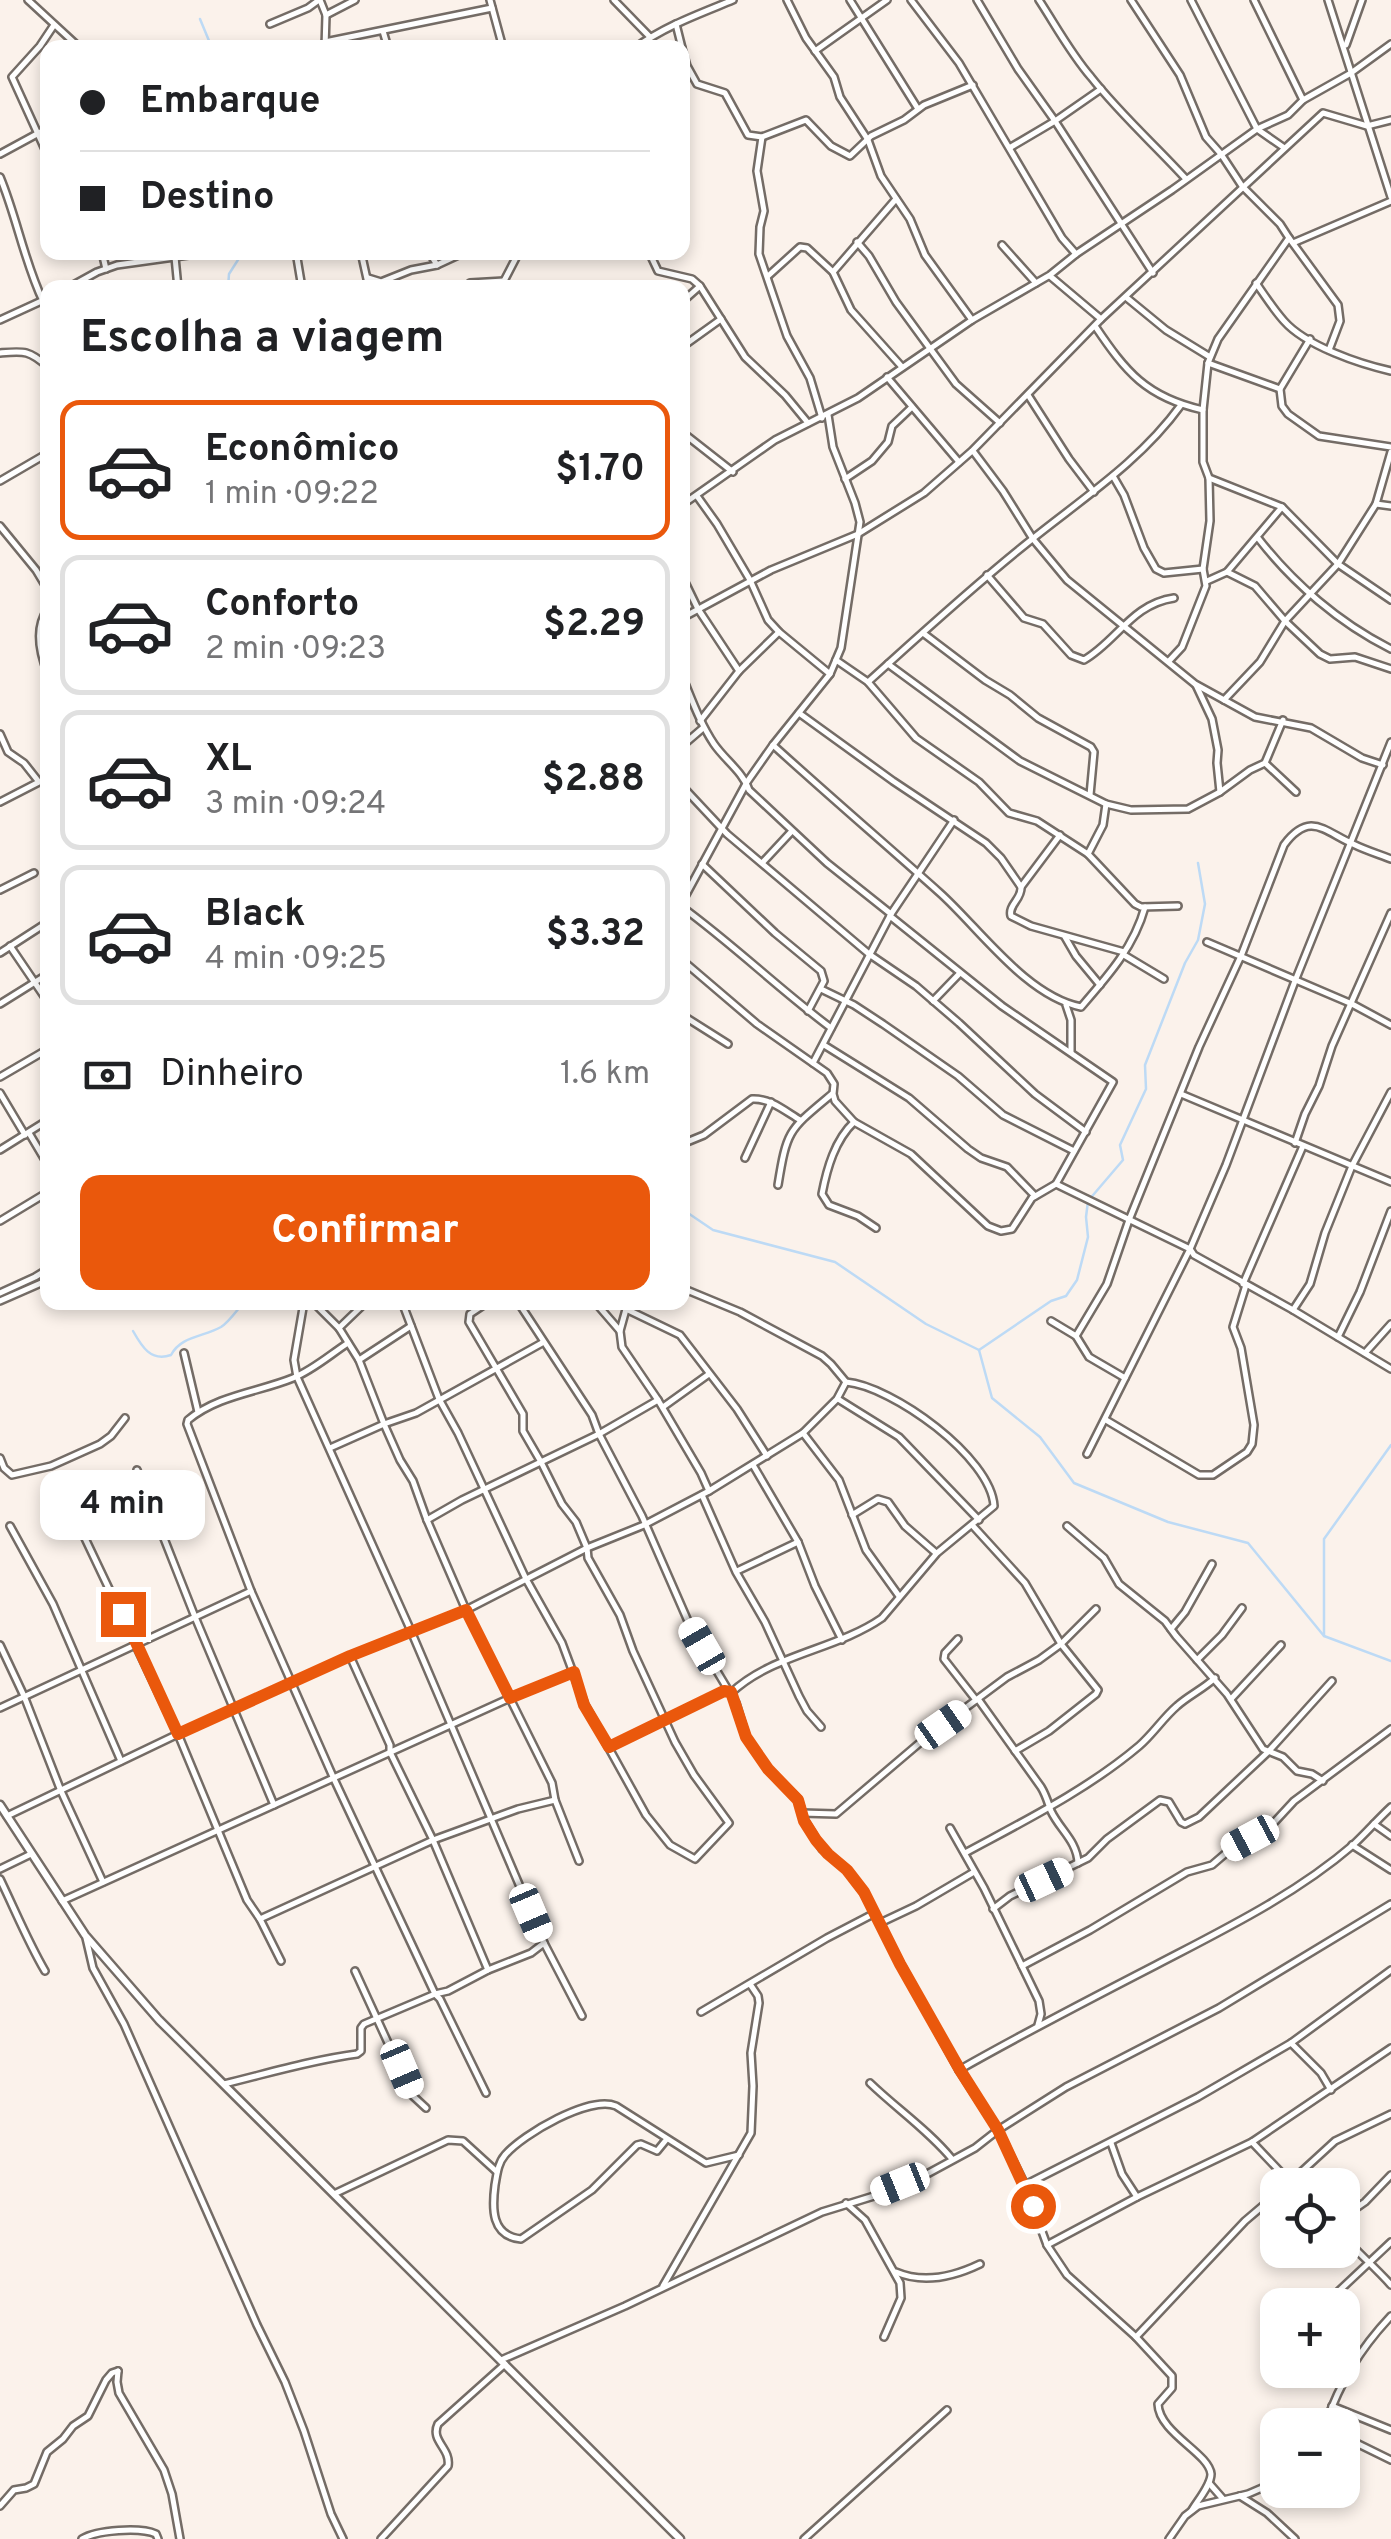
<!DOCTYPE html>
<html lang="pt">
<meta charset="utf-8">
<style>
:root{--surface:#fff;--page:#f6f6f6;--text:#202124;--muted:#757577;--line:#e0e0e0;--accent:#ea580c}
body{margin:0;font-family:Overpass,sans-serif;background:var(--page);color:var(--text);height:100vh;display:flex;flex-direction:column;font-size:38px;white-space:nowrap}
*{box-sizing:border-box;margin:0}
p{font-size:32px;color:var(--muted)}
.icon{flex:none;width:55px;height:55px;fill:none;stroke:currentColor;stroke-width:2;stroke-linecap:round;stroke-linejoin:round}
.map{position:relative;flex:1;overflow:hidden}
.sheet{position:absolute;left:40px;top:280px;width:650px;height:1030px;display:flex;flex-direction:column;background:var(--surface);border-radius:20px;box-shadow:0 5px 15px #0003}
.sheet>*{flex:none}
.top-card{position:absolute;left:40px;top:40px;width:650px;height:220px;border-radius:20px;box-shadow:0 5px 15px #0003;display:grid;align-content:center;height:220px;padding:0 40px;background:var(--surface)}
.tools{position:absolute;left:1260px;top:2168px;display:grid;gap:20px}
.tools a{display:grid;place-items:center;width:100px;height:100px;border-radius:20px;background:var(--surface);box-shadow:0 5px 15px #0003;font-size:50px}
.end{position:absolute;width:45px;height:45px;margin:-22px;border:12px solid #ea580c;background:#fff;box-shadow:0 0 0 5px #fff}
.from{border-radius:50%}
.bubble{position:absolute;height:70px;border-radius:20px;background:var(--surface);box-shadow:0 5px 15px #0003;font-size:32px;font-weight:700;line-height:70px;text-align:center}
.car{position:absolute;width:30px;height:60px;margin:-30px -15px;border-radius:12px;box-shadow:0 0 8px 2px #0007;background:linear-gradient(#fff 24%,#345 0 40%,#fff 0 76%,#345 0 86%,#fff 0)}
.top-card b{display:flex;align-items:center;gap:35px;height:95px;font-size:38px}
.top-card b+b{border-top:2px solid var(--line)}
.top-card i{width:25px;height:25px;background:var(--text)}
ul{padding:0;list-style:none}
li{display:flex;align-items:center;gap:30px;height:140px;margin:0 20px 15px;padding:0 20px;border:5px solid var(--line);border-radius:20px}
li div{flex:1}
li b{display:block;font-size:38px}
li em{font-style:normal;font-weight:700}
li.current{border-color:var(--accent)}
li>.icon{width:90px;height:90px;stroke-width:1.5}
h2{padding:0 40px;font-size:45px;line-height:120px}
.pay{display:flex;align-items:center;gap:25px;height:110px;padding:0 40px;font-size:38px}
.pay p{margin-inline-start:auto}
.primary-button{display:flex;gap:20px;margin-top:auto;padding:20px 40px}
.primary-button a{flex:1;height:115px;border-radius:20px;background:var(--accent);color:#fff;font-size:40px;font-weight:700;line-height:115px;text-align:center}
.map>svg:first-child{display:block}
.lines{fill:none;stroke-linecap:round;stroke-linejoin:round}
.stream{stroke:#bddaf5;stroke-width:2.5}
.minor-casing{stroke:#746c66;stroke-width:10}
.tertiary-casing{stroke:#746c66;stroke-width:11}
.minor{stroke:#fff;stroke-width:5}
.tertiary{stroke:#fff;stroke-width:6}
.route{stroke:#ea580c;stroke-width:12}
</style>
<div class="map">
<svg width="1391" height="2539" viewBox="0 0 1391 2539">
<rect width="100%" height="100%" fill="#fbf2eb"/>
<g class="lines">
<g class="stream">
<polyline points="200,19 212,48"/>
<polyline points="228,288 229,274 243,252"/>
<polyline points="682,1209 713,1230 835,1262 926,1324 979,1350 992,1398 1040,1437 1074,1483 1168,1522 1248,1543 1324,1636 1391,1661"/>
<path d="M 133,1331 C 142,1347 151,1362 171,1355 C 181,1336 203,1337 221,1327 C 229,1322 237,1310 244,1302"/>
<polyline points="979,1350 1051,1301 1066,1296 1077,1280 1088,1237 1086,1217 1088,1201 1123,1160 1120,1145 1146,1089 1145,1065 1185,963 1198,940 1205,904 1198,863"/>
<polyline points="1324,1636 1324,1539 1391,1445"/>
</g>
<g class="minor-casing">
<g id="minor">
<polyline points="28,0 80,48"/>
<polyline points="320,0 326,15 325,48"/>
<polyline points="490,0 503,48"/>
<polyline points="614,0 650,37"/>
<polyline points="787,0 806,38 834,77 840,97 868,140 881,176 910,219 925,255 972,320"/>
<polyline points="850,0 918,109"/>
<polyline points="911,0 959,63 1062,238 1076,254"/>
<polyline points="977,0 1018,69 1055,121 1153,273"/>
<path d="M 1039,0 C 1056,26 1071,54 1091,77 C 1120,114 1155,145 1186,179"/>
<polyline points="1131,0 1180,75 1206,137 1221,154 1242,186 1280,224 1289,238 1218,339 1208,363 1203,410 1203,462 1209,478 1210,521 1203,569 1206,586 1182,647 1169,661"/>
<polyline points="1191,0 1257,129 1283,147"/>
<polyline points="1254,0 1303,100"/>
<polyline points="1328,0 1391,197"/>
<polyline points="326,15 355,0"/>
<polyline points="270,24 308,8 319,0"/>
<polyline points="676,24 682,48"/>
<polyline points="383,31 388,48"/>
<polyline points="325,42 492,8"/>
<polyline points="1346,45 1362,0"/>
<path d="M 635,48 C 665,26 699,14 733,0"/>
<polyline points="682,48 687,66 697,84 725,93 748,135 762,137 806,120 831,146 850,156 871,136 904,120 924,105 973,85"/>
<polyline points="815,51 887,0"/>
<polyline points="762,137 757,171 764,211 760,227 759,254 787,336 810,378 822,418"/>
<polyline points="1011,147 1055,121 1101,89"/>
<polyline points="0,154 48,128"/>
<polyline points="48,156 12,77 40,46 54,25"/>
<path d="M 0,177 C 17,218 24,261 43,301"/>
<polyline points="1289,238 1338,305 1340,321 1329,350"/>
<polyline points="857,242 869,256 896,302 956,384 1000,423"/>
<polyline points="1293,243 1391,201"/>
<polyline points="1002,245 1036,283"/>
<polyline points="102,252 106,269"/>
<polyline points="296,252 302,288"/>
<polyline points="361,252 369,288"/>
<polyline points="429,252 437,265"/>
<polyline points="649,252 658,271 692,279 700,286 745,357 785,395 808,423"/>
<polyline points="175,257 178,288"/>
<polyline points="833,272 896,199"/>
<polyline points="768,276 800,247 807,248 833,272 851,310 902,367"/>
<polyline points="1050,276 1101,319"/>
<polyline points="368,278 381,282 411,270 437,265 465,252"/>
<path d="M 1256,283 C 1265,296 1274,310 1284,321 C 1306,346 1360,364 1391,371"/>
<polyline points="68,288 97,272 117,265 210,252"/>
<polyline points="465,288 470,283 504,281"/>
<polyline points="506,288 504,281 519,252"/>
<polyline points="1127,298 1166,330 1210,357"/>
<polyline points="682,302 700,286"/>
<polyline points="0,320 48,298"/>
<path d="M 1095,326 C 1126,372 1146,397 1203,410"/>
<polyline points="1310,339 1280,389 1282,406 1288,414 1319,436 1391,447"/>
<polyline points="682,347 721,319"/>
<path d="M 0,353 C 24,351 29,350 48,367"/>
<polyline points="1208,363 1280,389"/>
<polyline points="887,377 959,462"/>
<polyline points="1028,395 1069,459 1094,492"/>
<polyline points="682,432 733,472"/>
<polyline points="973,451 1003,491 1033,539 1067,580 1195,684 1255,717 1311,728 1362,758 1383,765"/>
<polyline points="1113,476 1124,495 1144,548 1156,569 1164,573 1203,569"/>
<polyline points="1209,478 1282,507 1338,564 1391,600"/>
<polyline points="845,479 872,461 888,442 892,426 912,407"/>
<polyline points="0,481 48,453"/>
<polyline points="697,496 717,524 750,580 768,620 779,632 830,674"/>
<polyline points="1376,504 1391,506"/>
<polyline points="682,505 775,440 858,398 972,320 1050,275 1076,254 1172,190 1257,129 1288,115 1303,100 1351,73 1391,44"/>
<polyline points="0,526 36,570 48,590"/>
<path d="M 1258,538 C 1293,583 1339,623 1391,649"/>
<polyline points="1227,572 1255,586 1285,621 1320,654 1330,659 1355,657 1391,669"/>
<path d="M 987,575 L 1024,618 L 1043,624 L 1071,655 L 1084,660 C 1117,641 1132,604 1174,598"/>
<polyline points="682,576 698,609 739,671"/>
<polyline points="1207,581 1227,572 1282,507"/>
<path d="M 48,609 C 34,628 40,654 48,674"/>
<polyline points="682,618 771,570 858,534 924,493 972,451 1101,319 1323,113 1367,126 1391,120"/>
<polyline points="923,633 985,680 1010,695 1038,718 1091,747 1094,752 1090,795"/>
<polyline points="836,660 868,682 916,738 979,782 1009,813 1037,821 1088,854 1135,904 1141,907 1178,906"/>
<polyline points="888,664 1020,761 1106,804 1131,810 1188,809 1220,792 1250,770 1265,763 1283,720"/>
<path d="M 682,676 C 692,700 700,723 714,744 C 725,760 743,772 749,790 L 827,863 L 891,914"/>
<path d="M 868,682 C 920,635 971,588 1026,544 C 1080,500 1139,463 1181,405"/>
<polyline points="1196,685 1212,719 1218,750 1217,763 1220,792"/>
<polyline points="1224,700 1260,662 1285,621 1338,564 1376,504 1391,452"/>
<polyline points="799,713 893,781 986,843 1001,858 1021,887"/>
<polyline points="700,721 739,671 779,632"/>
<polyline points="0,734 8,752 24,763 39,782 0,802"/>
<path d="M 773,745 C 828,795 884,843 940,893 C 979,928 1026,996 1081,1007 C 1108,976 1134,947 1145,907"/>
<polyline points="682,746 703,728"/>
<polyline points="1265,763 1296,792"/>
<polyline points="682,786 727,834 869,954 916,986 959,1023 1035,1094 1086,1132"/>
<path d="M 1060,835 L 1021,887 C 1022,899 1008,905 1011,916 L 1031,926 L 1124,952"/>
<polyline points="1088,854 1103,825 1106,804"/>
<polyline points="763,862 791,832"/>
<polyline points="702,864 775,933 821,971 824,981 808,1011"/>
<polyline points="0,890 34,873"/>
<polyline points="682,902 747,782 773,745 830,674 841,648 860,522 855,503 833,447 828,415"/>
<path d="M 682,907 C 734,945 780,990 831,1028"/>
<polyline points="890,916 1002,1006 1113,1082 1056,1184"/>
<polyline points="1065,937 1076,956 1100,985"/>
<polyline points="1207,942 1352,1004 1391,1025"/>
<polyline points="10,946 48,1002"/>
<polyline points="0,953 48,922"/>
<polyline points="1124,955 1164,979"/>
<polyline points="682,960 757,1024 827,1073 834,1084 833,1094 835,1101 854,1122 911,1154 988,1226 1001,1231 1012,1229 1032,1198 1056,1184 1190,1249 1226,1165 1295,981 1391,742"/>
<polyline points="821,989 854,1005 883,1024 958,1076 1003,1115 1074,1151"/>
<polyline points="933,1001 960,973"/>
<polyline points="0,1004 48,974"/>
<polyline points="1066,1005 1071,1020 1071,1052"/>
<polyline points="682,1015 728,1044"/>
<polyline points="824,1045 909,1098 968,1149 981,1158 1007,1167 1035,1196"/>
<polyline points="813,1063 891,914 954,820"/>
<polyline points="0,1077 48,1049"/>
<polyline points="682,1091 685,1115 682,1127"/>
<polyline points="0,1093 25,1135"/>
<polyline points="1181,1094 1391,1182"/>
<path d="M 854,1122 C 835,1140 827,1168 822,1194 L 829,1205 L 858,1216 L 876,1228"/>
<polyline points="29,1133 48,1165"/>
<polyline points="1295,1143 1305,1114 1319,1086 1332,1046 1391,913"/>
<path d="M 682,1144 L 704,1135 L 752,1099 C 770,1098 785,1111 800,1120"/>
<polyline points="0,1150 48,1120"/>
<polyline points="745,1158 771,1102"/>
<path d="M 778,1185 C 787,1129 789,1130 832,1094"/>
<polyline points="0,1221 48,1192"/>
<polyline points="1243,1284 1303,1146"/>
<polyline points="0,1293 35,1277 48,1269"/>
<polyline points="0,1301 48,1280"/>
<polyline points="304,1302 294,1360 297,1377 411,1631 544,1943 582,2016"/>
<polyline points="313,1302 339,1328 359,1360 384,1424 400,1460 413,1481 427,1520 466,1610 552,1783 555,1800 579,1861"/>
<polyline points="402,1302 439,1399 458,1433 526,1579 562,1643 585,1705 646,1815 670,1845 695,1859 729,1823 694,1775 675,1742 633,1651 620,1615 588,1558 587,1548 576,1522 562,1504 541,1462 523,1431 523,1414 469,1322 470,1314 488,1302"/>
<path d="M 518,1302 L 592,1415 L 599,1434 L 642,1516 L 691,1628 L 736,1703 L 746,1737 L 768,1769 L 798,1799 L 805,1821 L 822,1849 L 847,1870 L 864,1893 L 900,1963 L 959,2070 L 998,2130 L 1025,2185 L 1047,2245 L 1067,2275 L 1136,2337 L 1172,2376 L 1172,2388 L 1158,2404 C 1159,2433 1209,2453 1211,2474 C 1211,2485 1198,2500 1192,2510"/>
<polyline points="595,1302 620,1331"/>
<polyline points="628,1302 620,1331 622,1347 658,1400 701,1473 709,1491"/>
<polyline points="626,1309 680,1335 737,1409 767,1456"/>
<polyline points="1293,1310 1310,1284 1325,1233 1352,1166 1391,1092"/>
<polyline points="1051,1321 1076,1336 1089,1357 1125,1378"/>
<polyline points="339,1328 366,1302"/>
<path d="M 1076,1336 L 1107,1284 L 1129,1220 L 1199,1047 L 1241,956 L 1284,845 C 1310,810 1325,832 1353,844 C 1365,850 1378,854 1391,859"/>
<polyline points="1338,1337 1360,1292 1391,1211"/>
<path d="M 348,1343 C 331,1354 313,1370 293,1378 C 259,1392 218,1395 188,1420 L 187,1424 L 251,1591 L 334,1779 L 435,1994 L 440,1999 L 486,2093"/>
<polyline points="184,1353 198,1412"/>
<polyline points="1365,1353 1391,1324"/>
<polyline points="359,1360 411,1326"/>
<polyline points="838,1399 899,1437 979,1520"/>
<polyline points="663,1407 709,1374"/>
<polyline points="1106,1420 1199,1475 1213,1475 1247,1452 1252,1444 1254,1425 1241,1348 1233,1327 1246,1285"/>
<polyline points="803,1433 839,1480 866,1550 899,1596"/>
<polyline points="330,1448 384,1424 416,1413 542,1343"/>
<polyline points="1087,1454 1190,1249 1194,1255 1293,1310 1391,1369"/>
<polyline points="0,1458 4,1468 12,1475 51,1466 100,1444 111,1436 125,1418"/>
<polyline points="753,1465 798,1542 815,1586 842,1640"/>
<polyline points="137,1470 195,1617 274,1805"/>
<polyline points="702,1495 736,1572 765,1622 799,1696 807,1711 821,1727"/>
<polyline points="73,1513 178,1734 247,1900 260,1919 281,1961"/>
<polyline points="852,1515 878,1499 888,1502 905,1526 936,1553"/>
<polyline points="427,1520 462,1500 599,1434 658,1400"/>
<polyline points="10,1526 53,1604 121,1761"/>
<polyline points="973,1526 1025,1583 1061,1644 1098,1690 1096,1694 1049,1731 1015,1751"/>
<polyline points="1067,1526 1104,1558 1119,1584 1165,1621 1176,1636 1227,1694 1263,1749 1283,1757 1297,1771 1312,1774 1323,1781"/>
<polyline points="737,1571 798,1542"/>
<polyline points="1171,1629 1185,1612 1212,1564"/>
<polyline points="958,1639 945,1653 944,1659 976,1700"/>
<polyline points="0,1645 24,1696 61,1791 103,1882"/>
<polyline points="350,1656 390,1745 390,1752 433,1840 488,1970"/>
<polyline points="1197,1660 1222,1635 1242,1608"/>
<path d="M 978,1699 L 1041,1787 C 1046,1795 1048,1803 1051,1811 C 1060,1830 1077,1841 1078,1863"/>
<polyline points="1231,1699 1281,1645"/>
<polyline points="0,1708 251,1591"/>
<path d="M 609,1747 L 724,1691 L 731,1693 C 772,1654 836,1650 882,1618 L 937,1553 L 994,1506 C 991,1457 892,1386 846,1382 L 831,1364 L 822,1356 L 740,1312 L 682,1288"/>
<polyline points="802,1813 836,1814 929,1735 1007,1677 1039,1660 1061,1644 1096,1609"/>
<polyline points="7,1816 178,1734 350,1656 466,1610 587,1548 644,1525 709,1491 803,1433 837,1399 846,1382"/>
<polyline points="1374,1824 1391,1836"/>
<polyline points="950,1828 984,1888 1039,2001 1041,2014 1038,2025"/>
<polyline points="1352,1845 1391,1870"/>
<path d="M 965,1853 C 1024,1821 1087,1790 1139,1746 C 1153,1734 1163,1718 1177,1706 C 1188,1696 1203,1689 1215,1678"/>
<polyline points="0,1869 31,1854"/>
<path d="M 0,1879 C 15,1910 28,1942 45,1971"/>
<polyline points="62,1901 510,1698 574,1672"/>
<polyline points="993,1909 1010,1896 1088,1858 1107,1839 1160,1800 1169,1802 1181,1822 1185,1824 1199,1817 1268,1752 1332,1681"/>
<polyline points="260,1919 433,1840 518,1809 555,1800"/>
<polyline points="880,1923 916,1906 974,1872"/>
<polyline points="86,1938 93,1968 124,2024 257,2325 285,2382 304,2431 331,2514 343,2539"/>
<polyline points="1022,1966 1090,1930 1187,1872 1212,1865 1233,1847 1269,1828 1294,1801 1391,1729"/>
<polyline points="355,1971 412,2095 426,2108"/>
<polyline points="701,2012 827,1938 875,1913"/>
<polyline points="1291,2043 1321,2073 1331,2090"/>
<path d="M 959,2070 C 1024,2033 1090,1999 1156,1965 C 1223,1930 1295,1895 1353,1845 C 1366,1833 1378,1819 1391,1807"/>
<path d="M 870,2083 C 897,2109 928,2130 952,2159"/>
<path d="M 224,2084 C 269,2073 312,2060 357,2054 L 361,2051 L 361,2028 L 364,2024 L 435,1994 L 448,1991 L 488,1970 L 531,1953 L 544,1943"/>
<path d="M 666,2140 L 657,2151 L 641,2144 L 637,2145 L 592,2190 L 521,2239 C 491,2236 492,2208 495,2185 C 497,2174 498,2163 505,2155 C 523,2134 590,2095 616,2106 L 706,2163 L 739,2155"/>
<polyline points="1252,2142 1291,2183"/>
<polyline points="1111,2143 1122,2174 1137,2197"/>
<polyline points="1025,2185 1198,2097 1291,2043 1391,1970"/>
<polyline points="1287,2185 1335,2141 1391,2114"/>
<polyline points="334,2194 448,2140 463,2141 497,2172"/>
<polyline points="846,2203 865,2220 900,2283 901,2298 884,2337"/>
<polyline points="1342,2218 1365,2202 1391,2175"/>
<path d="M 1342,2235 C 1358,2253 1375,2267 1391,2285"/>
<polyline points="1047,2245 1137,2197 1252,2142 1391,2048"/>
<path d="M 896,2272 C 924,2284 953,2277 980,2264"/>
<polyline points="663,2286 751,2133 753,2086 751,2053 759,2003 758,1996 750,1984"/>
<polyline points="1324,2305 1391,2242"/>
<polyline points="1136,2337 1245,2221 1278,2193"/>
<polyline points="501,2360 625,2306 822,2212 874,2196 927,2174 975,2148 998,2130 1066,2087 1219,2008 1391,1904"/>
<polyline points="118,2371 117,2382 119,2393 164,2470 172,2494 180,2539"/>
<polyline points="1332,2406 1391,2430"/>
<path d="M 1325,2425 C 1341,2381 1359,2350 1391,2316"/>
<polyline points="1342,2436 1391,2460"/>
<polyline points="1209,2483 1223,2499"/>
<polyline points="1240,2496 1267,2513 1295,2539"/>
<polyline points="0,2506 14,2490 26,2488 34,2484 47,2452 63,2439 73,2426 88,2416 106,2380 112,2373 118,2371"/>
<path d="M 82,2539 C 97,2530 140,2527 156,2534 L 158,2539"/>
<path d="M 381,2539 L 448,2466 C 451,2448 430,2441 438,2424 L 505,2364"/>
<polyline points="804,2539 947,2410"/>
<polyline points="1169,2539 1185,2516 1198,2506 1248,2494 1278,2481"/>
</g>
</g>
<g class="tertiary-casing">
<polyline id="tertiary" points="0,1805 85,1935 159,2020 680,2539"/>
</g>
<use href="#minor" class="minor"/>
<use href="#tertiary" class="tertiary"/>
</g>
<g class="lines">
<polyline class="route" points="123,1614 178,1734 350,1656 466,1610 510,1698 574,1672 584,1705 609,1747 724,1691 731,1692 746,1737 768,1769 798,1800 804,1821 816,1840 828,1854 847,1870 864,1892 900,1964 960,2070 998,2130 1033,2206"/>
</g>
</svg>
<div class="tools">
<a><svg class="icon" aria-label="locate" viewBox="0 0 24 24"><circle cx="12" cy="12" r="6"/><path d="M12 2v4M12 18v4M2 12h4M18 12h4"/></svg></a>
<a>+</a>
<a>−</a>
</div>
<i class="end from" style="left:1033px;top:2206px"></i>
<i class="end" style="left:123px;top:1614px"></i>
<div class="bubble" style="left:40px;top:1470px;width:165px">4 min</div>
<i class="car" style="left:702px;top:1646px;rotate:330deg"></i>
<i class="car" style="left:943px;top:1725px;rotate:55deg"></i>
<i class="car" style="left:1250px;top:1838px;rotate:242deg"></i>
<i class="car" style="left:1044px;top:1880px;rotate:65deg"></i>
<i class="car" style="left:531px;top:1913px;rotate:157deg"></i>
<i class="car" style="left:402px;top:2069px;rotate:157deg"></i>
<i class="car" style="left:900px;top:2184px;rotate:248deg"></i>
<div class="top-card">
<b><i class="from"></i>Embarque</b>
<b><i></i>Destino</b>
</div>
<section class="sheet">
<h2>Escolha a viagem</h2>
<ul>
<li class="current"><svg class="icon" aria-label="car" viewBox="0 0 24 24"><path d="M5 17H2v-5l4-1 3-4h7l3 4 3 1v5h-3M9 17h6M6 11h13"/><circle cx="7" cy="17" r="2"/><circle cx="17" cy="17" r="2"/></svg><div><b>Econômico</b><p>1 min · 09:22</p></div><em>$1.70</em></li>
<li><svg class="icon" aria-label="car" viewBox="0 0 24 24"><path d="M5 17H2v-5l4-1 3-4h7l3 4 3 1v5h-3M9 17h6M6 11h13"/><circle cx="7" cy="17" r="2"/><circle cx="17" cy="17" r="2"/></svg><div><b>Conforto</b><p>2 min · 09:23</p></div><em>$2.29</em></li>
<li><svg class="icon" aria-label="car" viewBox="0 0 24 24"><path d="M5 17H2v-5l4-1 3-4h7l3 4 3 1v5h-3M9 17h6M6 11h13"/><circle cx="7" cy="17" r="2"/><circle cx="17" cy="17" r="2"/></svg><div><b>XL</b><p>3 min · 09:24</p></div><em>$2.88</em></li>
<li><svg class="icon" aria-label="car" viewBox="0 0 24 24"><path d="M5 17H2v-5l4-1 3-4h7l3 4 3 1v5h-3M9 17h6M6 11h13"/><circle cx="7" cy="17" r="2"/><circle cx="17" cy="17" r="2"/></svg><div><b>Black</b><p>4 min · 09:25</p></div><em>$3.32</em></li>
</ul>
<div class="pay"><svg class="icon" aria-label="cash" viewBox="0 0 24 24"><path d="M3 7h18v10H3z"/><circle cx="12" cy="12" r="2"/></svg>Dinheiro<p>1.6 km</p></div>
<div class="primary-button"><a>Confirmar</a></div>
</section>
</div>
